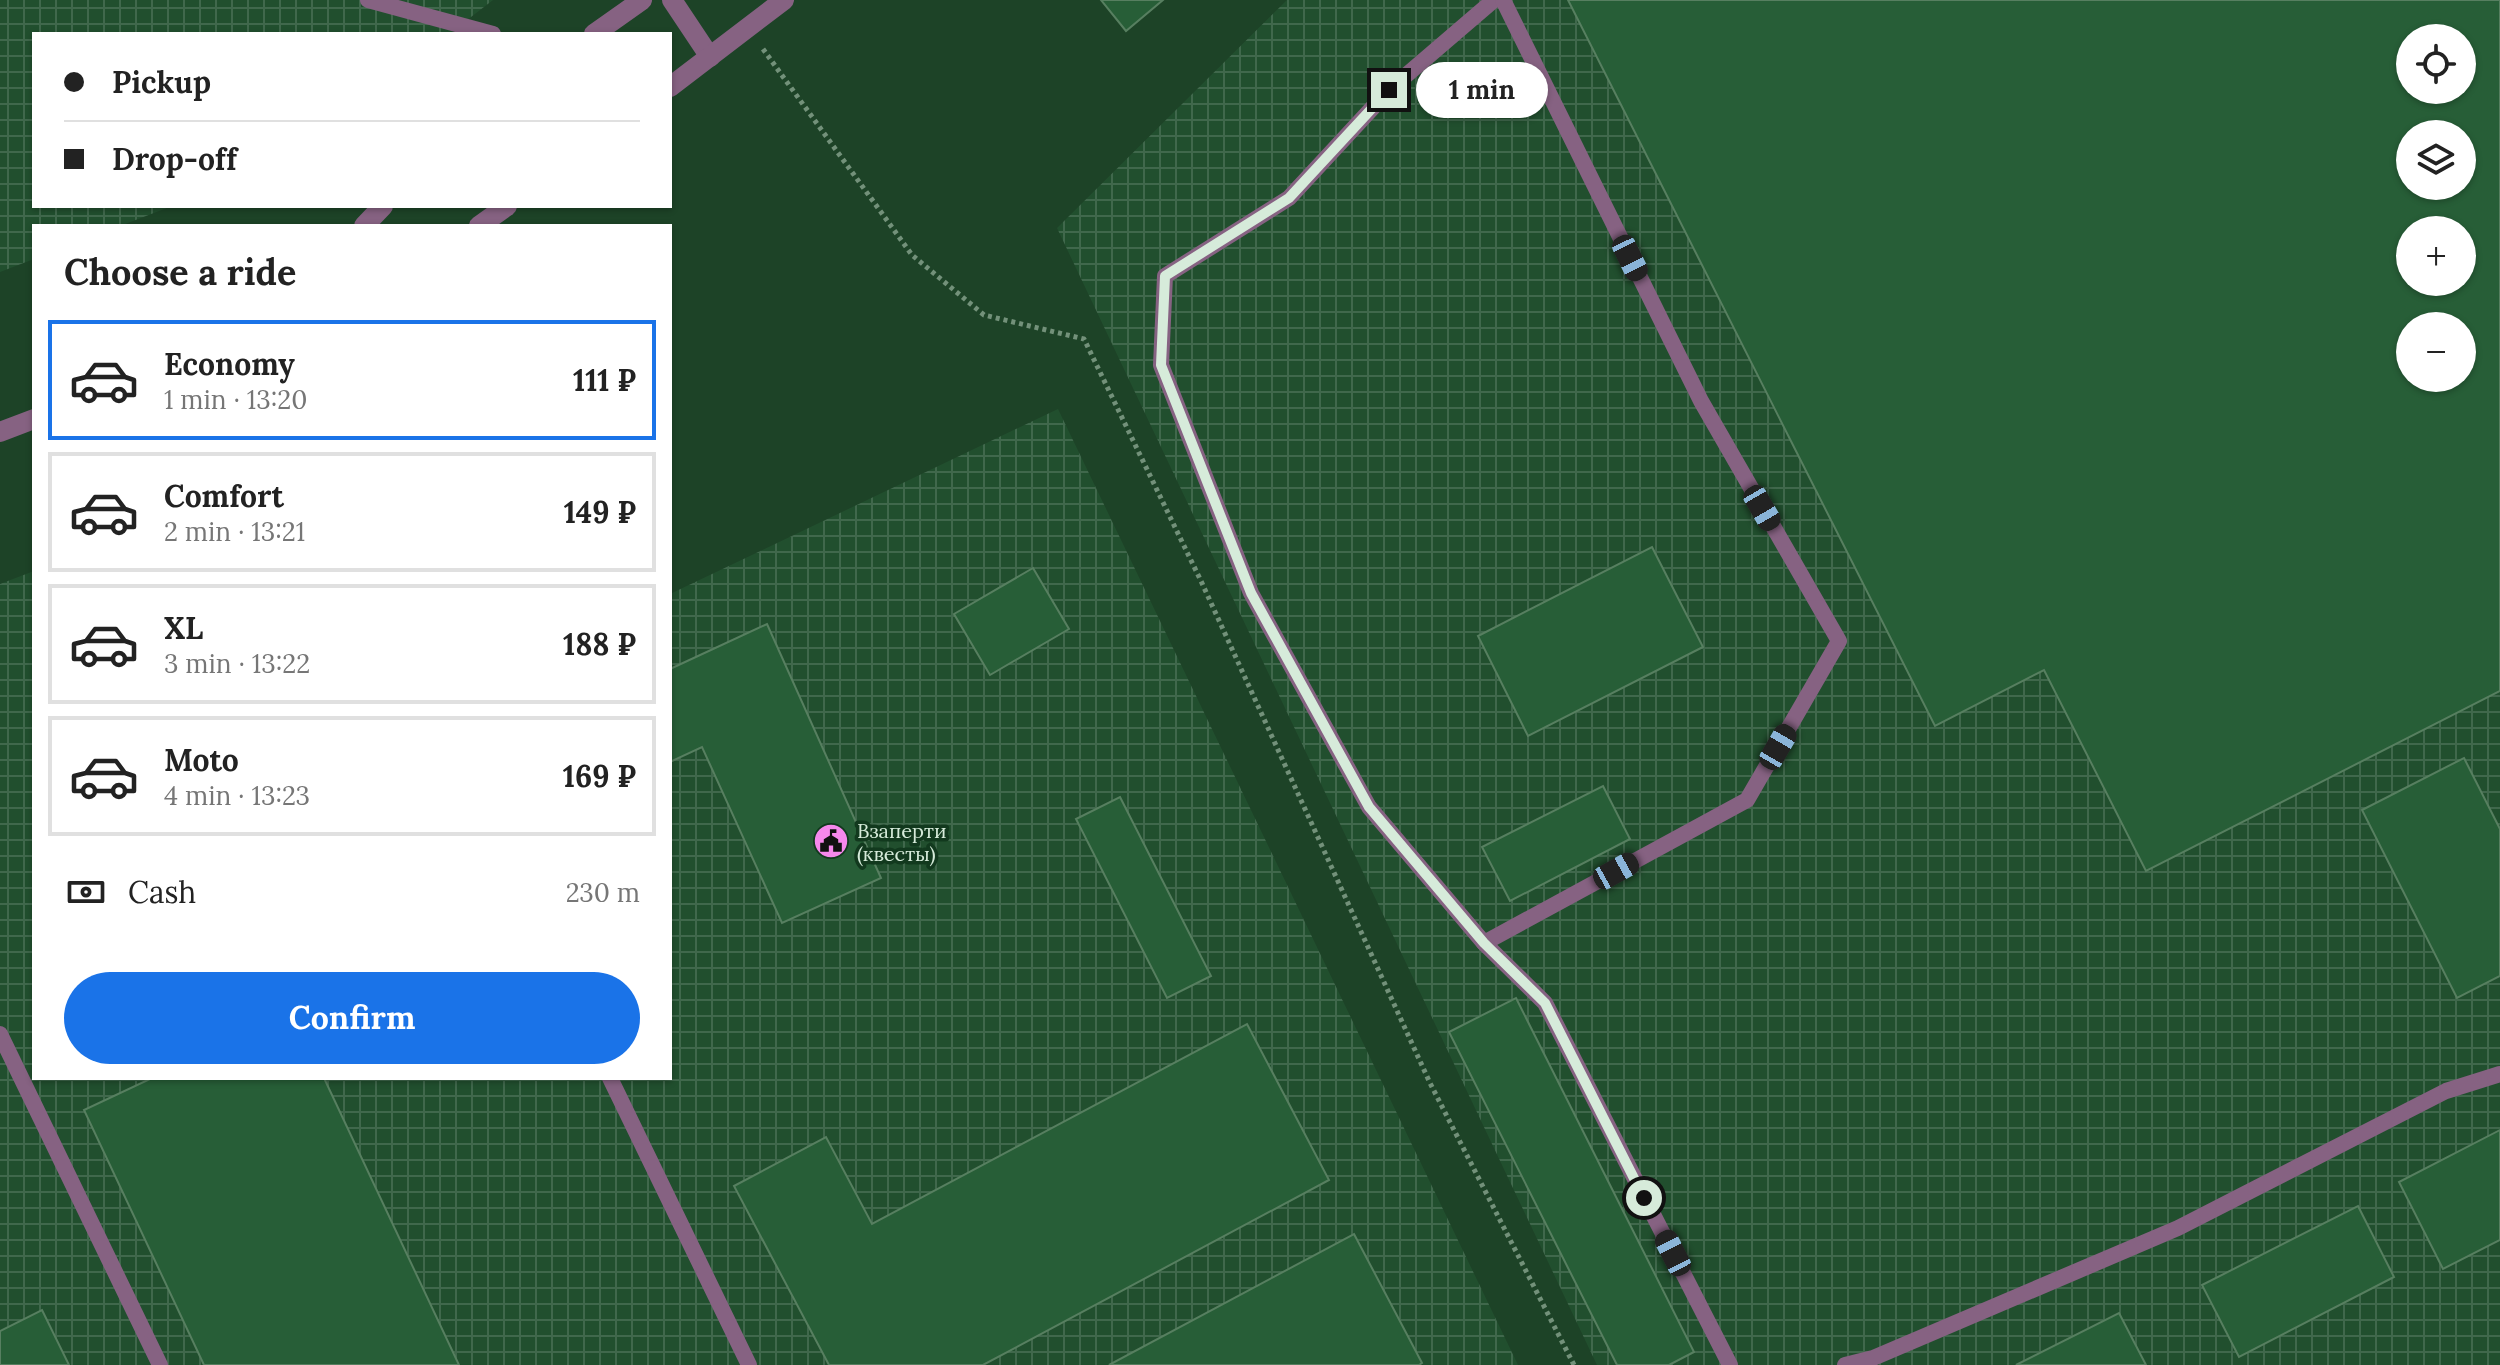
<!DOCTYPE html>
<meta charset="utf-8">
<style>
:root{--surface:#fff;--page:#f2f2f2;--text:#222;--muted:#767676;--line:#e0e0e0;--accent:#1a73e8}
body{margin:0;font-family:Lora,serif;background:var(--page);color:var(--text);height:100vh;display:flex;flex-direction:column;font-size:30px;white-space:nowrap}
*{box-sizing:border-box;margin:0}
p{font-size:26px;color:var(--muted)}
.icon{flex:none;width:44px;height:44px;fill:none;stroke:currentColor;stroke-width:2;stroke-linecap:round;stroke-linejoin:round}
.map{position:relative;flex:1;overflow:hidden}
.panel{position:absolute;left:32px;top:224px;width:640px;height:856px;display:flex;flex-direction:column;background:var(--surface);border-radius:0px;box-shadow:0 2px 6px #0004}
.panel>*{flex:none}
.top-card{position:absolute;left:32px;top:32px;width:640px;height:176px;border-radius:0px;box-shadow:0 2px 6px #0004;display:grid;align-content:center;height:176px;padding:0 32px;background:var(--surface)}
.controls{position:absolute;left:2396px;top:24px;display:grid;gap:16px}
.controls a{display:grid;place-items:center;width:80px;height:80px;border-radius:50%;background:var(--surface);box-shadow:0 2px 6px #0004;font-size:40px}
.end{position:absolute;width:36px;height:36px;margin:-18px;border:10px solid #d6ebda;background:#111;box-shadow:0 0 0 4px #111}
.from{border-radius:50%}
.bubble{position:absolute;height:56px;border-radius:28px;background:var(--surface);box-shadow:0 2px 6px #0004;font-size:26px;font-weight:700;line-height:56px;text-align:center}
.car{position:absolute;width:24px;height:48px;margin:-24px -12px;border-radius:10px;box-shadow:0 0 6px 2px #0007;background:linear-gradient(#222 24%,#8ab4d8 0 40%,#222 0 76%,#8ab4d8 0 86%,#222 0)}
.top-card b{display:flex;align-items:center;gap:28px;height:76px;font-size:30px}
.top-card b+b{border-top:2px solid var(--line)}
.top-card i{width:20px;height:20px;background:var(--text)}
ul{padding:0;list-style:none}
li{display:flex;align-items:center;gap:24px;height:120px;margin:0 16px 12px;padding:0 16px;border:4px solid var(--line);border-radius:0px}
li div{flex:1}
li b{display:block;font-size:30px}
li em{font-style:normal;font-weight:700}
li.current{border-color:var(--accent)}
li>.icon{width:72px;height:72px;stroke-width:1.5}
h2{padding:0 32px;font-size:36px;line-height:96px}
.pay{display:flex;align-items:center;gap:20px;height:88px;padding:0 32px;font-size:30px}
.pay p{margin-inline-start:auto}
.button{display:flex;gap:16px;margin-top:auto;padding:16px 32px}
.button a{flex:1;height:92px;border-radius:48px;background:var(--accent);color:#fff;font-size:32px;font-weight:700;line-height:92px;text-align:center}
.map>svg:first-child{display:block}
.industrial{fill:url(#industrial-grid);fill-rule:evenodd}
.building{fill:#275e37;stroke:#577f60;stroke-width:2;fill-rule:evenodd}
.lines{fill:none;stroke-linecap:round;stroke-linejoin:round}
.path{stroke:#73917a;stroke-width:5;stroke-dasharray:4 4;stroke-linecap:butt}
.service{stroke:#866282;stroke-width:16}
.tertiary{stroke:#866282;stroke-width:20}
.route{stroke:#d6ebda;stroke-width:10}
.labels{text-anchor:middle;dominant-baseline:central;stroke-width:7;stroke-linejoin:round;paint-order:stroke}
.poi-label{font-size:20px;fill:#d6ebda;stroke:#12391e;text-anchor:start}
</style>
<div class="map">
<svg width="2500" height="1365" viewBox="0 0 2500 1365">
<defs>
<pattern id="industrial-grid" width="8" height="8" patternUnits="userSpaceOnUse" patternTransform="scale(2)"><rect width="8" height="8" fill="#214f2e"/><path d="M0 4h8M4 0v8" fill="none" stroke="#40684c"/></pattern>
</defs>
<rect width="100%" height="100%" fill="#1d4327"/>
<g class="industrial">
<polygon points="0,0 493,0 449,34 34,34 34,206 172,206 120,226 34,226 34,259 0,272"/>
<path d="M 1287,0 L 2500,0 L 2500,1365 L 1597,1365 L 1057,228 ZM 2410,38 L 2462,38 L 2462,90 L 2410,90 ZM 2410,134 L 2462,134 L 2462,186 L 2410,186 ZM 2410,230 L 2462,230 L 2462,282 L 2410,282 ZM 2410,326 L 2462,326 L 2462,378 L 2410,378 Z"/>
<polygon points="1058,409 1518,1365 0,1365 0,584 34,571 34,1078 670,1078 670,594"/>
</g>
<g class="building">
<polygon points="1101,0 1163,0 1126,31"/>
<path d="M 1568,0 L 2500,0 L 2500,691 L 2146,871 L 2044,670 L 1935,726 ZM 2410,38 L 2462,38 L 2462,90 L 2410,90 ZM 2410,134 L 2462,134 L 2462,186 L 2410,186 ZM 2410,230 L 2462,230 L 2462,282 L 2410,282 ZM 2410,326 L 2462,326 L 2462,378 L 2410,378 Z"/>
<polygon points="1652,547 1703,647 1528,736 1478,636"/>
<polygon points="1033,568 1069,629 990,675 954,614"/>
<polygon points="767,624 881,878 782,923 702,747 670,762 670,669"/>
<polygon points="2464,758 2500,829 2500,976 2457,998 2362,810"/>
<polygon points="1603,786 1630,839 1510,901 1482,847"/>
<polygon points="1120,797 1211,976 1167,998 1076,819"/>
<polygon points="1516,998 1694,1352 1669,1365 1617,1365 1449,1032"/>
<polygon points="1247,1024 1329,1180 983,1365 829,1365 734,1186 826,1137 872,1224"/>
<polygon points="152,1078 324,1078 459,1365 204,1365 84,1110"/>
<polygon points="2500,1130 2500,1240 2443,1269 2399,1182"/>
<polygon points="2358,1206 2394,1277 2239,1357 2202,1285"/>
<polygon points="1354,1234 1422,1363 1419,1365 1109,1365"/>
<polygon points="42,1310 69,1365 0,1365 0,1331"/>
<polygon points="2119,1313 2146,1365 2016,1365"/>
</g>
<g class="lines">
<polyline class="path" points="763,49 912,255 984,315 1084,339 1201,581 1430,1083 1574,1365"/>
<g class="service">
<polyline points="368,0 493,34"/>
<polyline points="1494,0 1389,90 1289,198 1165,276 1161,365 1251,593 1369,807 1484,943 1545,1003 1730,1365"/>
<polyline points="1484,943 1747,800 1839,641 1701,401 1503,0"/>
<polyline points="0,1034 160,1365"/>
<polyline points="610,1078 749,1365"/>
<polyline points="1845,1365 1873,1358 2178,1228 2446,1091 2500,1074"/>
</g>
<g class="tertiary">
<polyline points="672,0 710,57"/>
<polyline points="594,34 642,0"/>
<polyline points="670,87 784,0"/>
<polyline points="364,226 383,206"/>
<polyline points="479,226 507,206"/>
<polyline points="0,432 34,419"/>
</g>
</g>
<g class="lines">
<polyline class="route" points="1389,90 1289,198 1165,276 1161,365 1251,593 1369,807 1484,943 1545,1003 1644,1198"/>
</g>
<defs>
<g id="civic-disc" transform="scale(1.8)"><circle r="9.5" fill="#f688ec" stroke="#12391e"/><path d="M-.6-6.5H3V-4.5H.6V-3L4-1V1h2V6H-6V1h2V-1L-.6-3ZM-1.2 2.5V6h2.4V2.5Z" fill="#111"/></g>
</defs>
<g fill-rule="evenodd">
<use href="#civic-disc" x="831" y="841"/>
</g>
<g class="labels">
<g class="poi-label">
<text x="857" y="830">Взаперти<tspan x="857" dy="23">(квесты)</tspan></text>
</g>
</g>
</svg>
<div class="controls">
<a><svg class="icon" aria-label="locate" viewBox="0 0 24 24"><circle cx="12" cy="12" r="6"/><path d="M12 2v4M12 18v4M2 12h4M18 12h4"/></svg></a>
<a><svg class="icon" aria-label="layers" viewBox="0 0 24 24"><path d="M12 4l9 5-9 5-9-5zM3 14l9 5 9-5"/></svg></a>
<a>+</a>
<a>−</a>
</div>
<i class="end from" style="left:1644px;top:1198px"></i>
<i class="end" style="left:1389px;top:90px"></i>
<div class="bubble" style="left:1416px;top:62px;width:132px">1 min</div>
<i class="car" style="left:1630px;top:258px;rotate:154deg"></i>
<i class="car" style="left:1762px;top:508px;rotate:150deg"></i>
<i class="car" style="left:1778px;top:747px;rotate:30deg"></i>
<i class="car" style="left:1616px;top:871px;rotate:61deg"></i>
<i class="car" style="left:1673px;top:1253px;rotate:333deg"></i>
<div class="top-card">
<b><i class="from"></i>Pickup</b>
<b><i></i>Drop-off</b>
</div>
<section class="panel">
<h2>Choose a ride</h2>
<ul>
<li class="current"><svg class="icon" aria-label="car" viewBox="0 0 24 24"><path d="M5 17H2v-5l4-1 3-4h7l3 4 3 1v5h-3M9 17h6M6 11h13"/><circle cx="7" cy="17" r="2"/><circle cx="17" cy="17" r="2"/></svg><div><b>Economy</b><p>1 min · 13:20</p></div><em>111 ₽</em></li>
<li><svg class="icon" aria-label="car" viewBox="0 0 24 24"><path d="M5 17H2v-5l4-1 3-4h7l3 4 3 1v5h-3M9 17h6M6 11h13"/><circle cx="7" cy="17" r="2"/><circle cx="17" cy="17" r="2"/></svg><div><b>Comfort</b><p>2 min · 13:21</p></div><em>149 ₽</em></li>
<li><svg class="icon" aria-label="car" viewBox="0 0 24 24"><path d="M5 17H2v-5l4-1 3-4h7l3 4 3 1v5h-3M9 17h6M6 11h13"/><circle cx="7" cy="17" r="2"/><circle cx="17" cy="17" r="2"/></svg><div><b>XL</b><p>3 min · 13:22</p></div><em>188 ₽</em></li>
<li><svg class="icon" aria-label="car" viewBox="0 0 24 24"><path d="M5 17H2v-5l4-1 3-4h7l3 4 3 1v5h-3M9 17h6M6 11h13"/><circle cx="7" cy="17" r="2"/><circle cx="17" cy="17" r="2"/></svg><div><b>Moto</b><p>4 min · 13:23</p></div><em>169 ₽</em></li>
</ul>
<div class="pay"><svg class="icon" aria-label="cash" viewBox="0 0 24 24"><path d="M3 7h18v10H3z"/><circle cx="12" cy="12" r="2"/></svg>Cash<p>230 m</p></div>
<div class="button"><a>Confirm</a></div>
</section>
</div>
